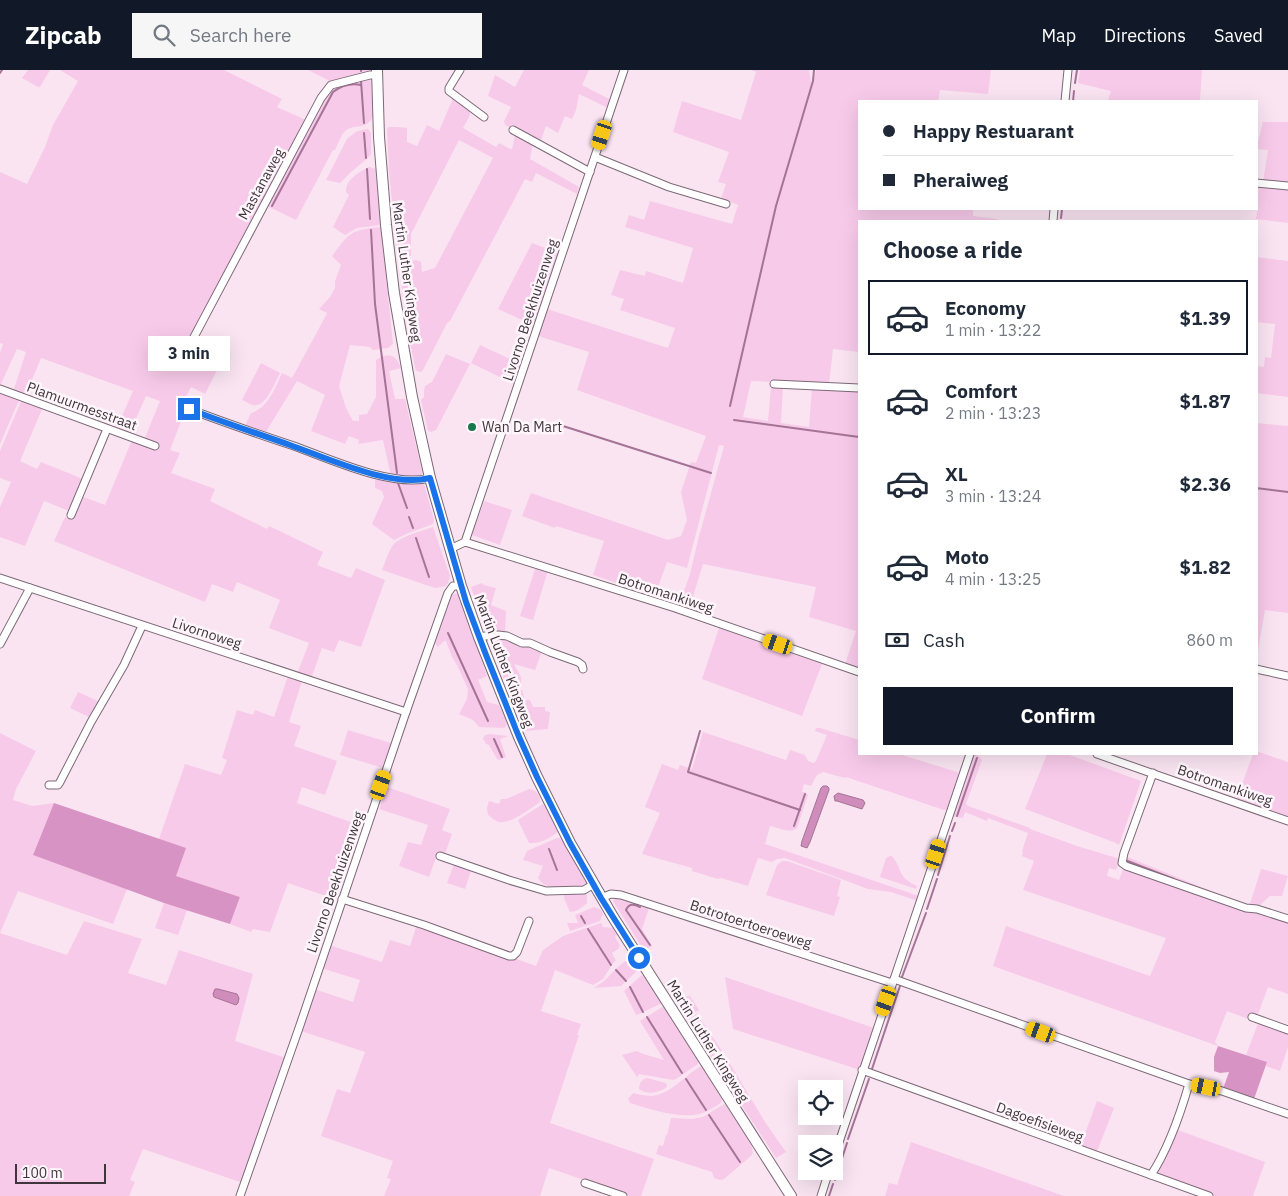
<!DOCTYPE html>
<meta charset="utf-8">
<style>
:root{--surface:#fff;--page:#f6f6f7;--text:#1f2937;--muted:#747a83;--line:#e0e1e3;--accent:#111827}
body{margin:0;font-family:"IBM Plex Sans",sans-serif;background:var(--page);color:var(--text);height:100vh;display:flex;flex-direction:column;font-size:19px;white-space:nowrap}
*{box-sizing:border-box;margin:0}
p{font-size:16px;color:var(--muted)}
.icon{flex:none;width:28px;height:28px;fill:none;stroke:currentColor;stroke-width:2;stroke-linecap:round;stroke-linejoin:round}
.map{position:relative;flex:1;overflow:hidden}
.details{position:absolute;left:858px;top:150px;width:400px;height:535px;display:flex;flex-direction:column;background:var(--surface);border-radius:0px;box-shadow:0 5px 20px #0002}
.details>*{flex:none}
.guide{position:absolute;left:858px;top:30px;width:400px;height:110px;border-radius:0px;box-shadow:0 5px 20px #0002;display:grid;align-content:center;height:110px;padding:0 25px;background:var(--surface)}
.tools{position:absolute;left:798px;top:1010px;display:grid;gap:10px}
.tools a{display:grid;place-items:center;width:45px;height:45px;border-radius:0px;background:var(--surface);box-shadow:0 5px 20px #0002;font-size:25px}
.scale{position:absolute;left:15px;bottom:12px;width:91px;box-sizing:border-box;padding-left:5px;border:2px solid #3e363c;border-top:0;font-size:14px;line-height:18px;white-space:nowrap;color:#3e363c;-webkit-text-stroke:4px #fff6fc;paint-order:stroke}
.end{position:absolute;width:22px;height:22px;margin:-11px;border:6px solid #1a73e8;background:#fff;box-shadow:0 0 0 2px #fff}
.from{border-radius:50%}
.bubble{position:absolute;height:35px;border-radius:0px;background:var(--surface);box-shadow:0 5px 20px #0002;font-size:16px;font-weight:700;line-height:35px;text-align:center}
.car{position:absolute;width:15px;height:30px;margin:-15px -8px;border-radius:6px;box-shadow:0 0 4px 1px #0007;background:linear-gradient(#f5c518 24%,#345 0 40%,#f5c518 0 76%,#345 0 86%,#f5c518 0)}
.guide b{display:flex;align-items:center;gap:18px;height:48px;font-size:19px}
.guide b+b{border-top:1px solid var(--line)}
.guide i{width:12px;height:12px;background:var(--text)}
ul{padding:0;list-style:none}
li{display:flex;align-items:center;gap:15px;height:75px;margin:0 10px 8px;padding:0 15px;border:2px solid transparent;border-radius:0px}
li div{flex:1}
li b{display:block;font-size:19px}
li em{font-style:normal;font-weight:700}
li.current{border-color:var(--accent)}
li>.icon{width:45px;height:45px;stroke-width:1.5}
h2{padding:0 25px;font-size:22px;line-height:60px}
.pay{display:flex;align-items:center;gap:12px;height:55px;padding:0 25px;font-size:19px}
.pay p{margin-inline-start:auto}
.action{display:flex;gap:10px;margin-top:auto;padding:10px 25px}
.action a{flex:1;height:58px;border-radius:0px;background:var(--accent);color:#fff;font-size:20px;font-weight:700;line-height:58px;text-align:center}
header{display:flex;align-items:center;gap:30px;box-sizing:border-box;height:70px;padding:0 25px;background:var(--accent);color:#fff}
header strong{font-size:24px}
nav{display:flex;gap:28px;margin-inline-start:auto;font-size:18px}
.search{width:350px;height:45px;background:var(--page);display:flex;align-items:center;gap:12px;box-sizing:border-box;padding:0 18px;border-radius:0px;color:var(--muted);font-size:19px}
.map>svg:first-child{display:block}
.green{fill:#f7cae9}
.forest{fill:#d793c3}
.water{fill:#d08dbc;stroke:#a47396}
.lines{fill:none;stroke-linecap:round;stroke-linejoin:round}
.stream{stroke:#a47396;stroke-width:2}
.minor-casing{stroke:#7c6976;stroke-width:9}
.primary-casing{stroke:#7c6976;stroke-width:12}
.minor{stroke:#fff;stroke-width:7}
.primary{stroke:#fff;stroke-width:10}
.route{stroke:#1a73e8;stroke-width:6}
.poi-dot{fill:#19774c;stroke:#fff6fc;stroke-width:2}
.labels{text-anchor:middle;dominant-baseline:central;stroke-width:5;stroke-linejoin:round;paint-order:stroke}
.street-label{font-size:14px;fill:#3e363c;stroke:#fff6fc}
.poi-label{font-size:14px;fill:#3e363c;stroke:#fff6fc;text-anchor:start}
</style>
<header>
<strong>Zipcab</strong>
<div class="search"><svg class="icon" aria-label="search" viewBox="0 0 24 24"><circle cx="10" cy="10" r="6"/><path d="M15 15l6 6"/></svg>Search here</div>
<nav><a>Map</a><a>Directions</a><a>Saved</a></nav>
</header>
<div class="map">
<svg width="1288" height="1126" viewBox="0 0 1288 1126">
<rect width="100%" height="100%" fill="#fae4f2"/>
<g class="green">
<polygon points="28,0 50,0 40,17 38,17 22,8"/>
<polygon points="60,0 224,0 282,29 277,37 306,50 190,268 225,285 205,324 191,317 180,338 185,341 170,380 180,383 171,403 215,419 210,431 267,459 269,456 323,482 317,495 351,508 356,498 385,510 361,577 339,570 334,582 322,578 311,609 297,604 309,573 269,558 280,530 237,512 233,522 212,514 205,532 54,471 65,447 71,449 81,426 105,435 132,370 144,370 160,331 146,326 129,365 116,360 133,321 41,288 25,327 13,322 26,282 17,279 0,316 0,283 3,274 0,273 0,102 27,114 45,77 53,55 78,11"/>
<polygon points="308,0 370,0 369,2 332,12"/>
<polygon points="524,0 589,0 582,15 611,30 608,38 579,24 576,40 572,49 565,46 558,63 546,56 540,73 505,55 504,51 511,37 488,26 495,5 515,17"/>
<polygon points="751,0 809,0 812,17 816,0 991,0 988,24 940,20 938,31 859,31 859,139 973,139 973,146 998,149 999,151 859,151 859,282 833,279 829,314 751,311 743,347 768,351 771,316 783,317 781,353 809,357 812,317 859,320 859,598 845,594 856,561 809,547 816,517 703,494 689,539 679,535 690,504 698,470 724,376 719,375 687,498 667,492 655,526 593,505 604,471 556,456 555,458 522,446 531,423 668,470 681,466 687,450 681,422 691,392 696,393 706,366 577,320 589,282 538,266 547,239 668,278 675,258 620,240 624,229 611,225 620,200 645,206 646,201 683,213 693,178 625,157 629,145 644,150 650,131 732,154 738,135 721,129 726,114 718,112 729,82 673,62 682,31 741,50 756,2"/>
<polygon points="1080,0 1202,0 1200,31 1108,31 1111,21 1078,13"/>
<path d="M 369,8 L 371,12 L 373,46 C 368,61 353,53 345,61 C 341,65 338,74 335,80 L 333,80 L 296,150 L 265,135 L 323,28 L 334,17 Z"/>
<polygon points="454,26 470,37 470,45 463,58 496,77 499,73 510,79 512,79 515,66 519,65 533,73 530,89 579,117 577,124 536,103 532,112 525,109 450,251 447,253 423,300 421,302 417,301 415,298 409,265 399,199 405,192 416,190 421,192 422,202 435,198 493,88 459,70 411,164 411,186 403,187 397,183 389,101 387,59 388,57 397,57 407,58 407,72 417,76 427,55 439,61"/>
<polygon points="1263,52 1288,52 1288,114 1263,112 1268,80 1256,79"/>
<polygon points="368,59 371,63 371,83 370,86 351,102 340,113 326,110 347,69 357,61"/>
<path d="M 369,97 L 376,99 L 380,155 L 357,158 L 345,165 L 333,157 L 349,125 L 346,122 C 345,110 359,102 369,97 Z"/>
<polygon points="1256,115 1288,118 1288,153 1256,149 1258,137 1256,136"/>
<path d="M 381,157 L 393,274 L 388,278 L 373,280 L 370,277 L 350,275 L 339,316 L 346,338 L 353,351 L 359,351 L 359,345 L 367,344 L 376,327 L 376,290 C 388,282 396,284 401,298 L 389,301 L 395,329 L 405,329 L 422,401 L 422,407 L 391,406 L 383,370 L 358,374 L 359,370 L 349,366 L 345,374 L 311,361 L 325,325 L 297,311 L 264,365 L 244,358 L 251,343 C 268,338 275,318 282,303 L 292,308 L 323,251 L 327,243 L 319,239 L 330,227 L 335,218 L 335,211 L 341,195 L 332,186 C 350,162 350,160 381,157 Z"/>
<polygon points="532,173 560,184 535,256 498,239"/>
<polygon points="1256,187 1288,191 1288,327 1256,323 1256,296 1264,297 1265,287 1271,288 1275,254 1256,252"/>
<polygon points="480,275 523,295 516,315 471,293"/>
<polygon points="446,284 470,294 436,360 431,362 428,361 421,330 424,327 424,321 425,316 432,312"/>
<path d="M 261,293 L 280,303 C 275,312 266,338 253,335 C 249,334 245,331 242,330 Z"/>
<polygon points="0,321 20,328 0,374"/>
<polygon points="22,329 43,337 20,391 37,399 41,392 83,409 69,441 44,431 25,476 0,467 0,437 11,412 0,408 0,381"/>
<polygon points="1256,353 1287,356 1288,355 1288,543 1265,540 1256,593"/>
<polygon points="379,408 423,412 424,414 434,450 433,454 406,464 394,470 372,454 384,427 382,421 375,418 375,410"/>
<polygon points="484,431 512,440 500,475 472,465"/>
<path d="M 433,457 L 450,506 L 448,513 L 446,516 L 436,518 L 429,516 L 382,500 C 385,493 388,482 393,475 C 401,466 422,461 433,457 Z"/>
<polygon points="536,496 548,500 533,550 520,546"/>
<polygon points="482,513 484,515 496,518 491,535 506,541 505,564 487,563 486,562 471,517"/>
<polygon points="453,524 459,524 466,541 470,556 487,606 478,610 487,632 499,635 505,647 507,655 504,658 479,657 473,650 459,644 467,629 468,619 457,595 452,587 446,571 444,571 438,577 434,572 450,526"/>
<polygon points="719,558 822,594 802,646 702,609"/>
<polygon points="496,566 529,575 542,581 535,600 514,594 521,607 521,615 510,619 507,617 488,568"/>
<polygon points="288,606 302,611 289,652 301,656 294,676 337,691 325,725 302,717 297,733 359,755 358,759 355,758 332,828 288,813 270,862 253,859 251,862 230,854 240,827 176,806 159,769 185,694 221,705 227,690 222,688 237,640 253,645 255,640 274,647"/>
<polygon points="517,620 522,620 525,630 530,630 533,637 545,637 545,641 550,642 548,659 525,661 510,624 511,622"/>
<polygon points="78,622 102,633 93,649 70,638"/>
<path d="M 816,658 L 820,658 L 859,670 L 859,684 L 899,684 L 957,702 L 959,705 L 948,736 L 946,740 L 944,740 L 846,707 L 845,708 L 823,702 L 817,705 L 811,716 L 804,714 L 802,722 L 805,722 L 808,725 L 797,758 C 790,764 779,758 770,756 L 765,774 L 916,825 L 919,826 L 918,831 L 891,822 L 868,819 L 785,788 L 777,789 L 772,792 L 758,788 L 748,816 L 721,808 L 718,809 L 692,801 L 692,798 L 642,784 L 660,743 L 645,737 L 662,694 L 678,700 L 680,695 L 692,699 L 703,662 L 786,690 L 790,680 L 805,685 L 808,691 L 814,693 L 816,691 L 827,665 L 815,661 Z"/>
<polygon points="348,660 391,673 383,698 340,685"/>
<polygon points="0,663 36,681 16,719 13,730 32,736 54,733 33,785 127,819 113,854 18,821 0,863 67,885 84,851 142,869 128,903 166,915 179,880 253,904 235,971 286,988 243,1113 143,1079 130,1110 135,1112 129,1126 0,1126"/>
<polygon points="490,664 508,666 500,669 506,687 499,690 497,689 489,675 486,674 483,669 485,665"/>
<polygon points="1256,681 1288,692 1288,747 1237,728 1253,684 1256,684"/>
<polygon points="973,684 977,684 982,690 966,734 968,736 1030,758 1030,759 1077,776 1120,789 1116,800 1109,798 1107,806 1119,810 1124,797 1288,850 1288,924 1268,917 1257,947 1249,945 1248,949 1227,941 1215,972 1218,976 993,896 1006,856 1150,906 1166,868 1023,820 1034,791 1022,786 1023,781 1022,781 1028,763 988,748 987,751 965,742 963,748 955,747 952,744"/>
<polygon points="1047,684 1067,684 1141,711 1119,775 1116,773 1025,739"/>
<polygon points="387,717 450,739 442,760 452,764 445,784 438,782 429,807 399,796 408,772 421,775 428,755 379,739"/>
<path d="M 529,719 C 536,720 541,725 540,732 C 531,738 509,755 499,752 C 495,751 491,747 488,745 L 487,738 L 489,731 L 499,734 L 501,729 L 506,729 Z"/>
<path d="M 543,734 L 546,735 L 559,760 L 558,762 C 550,768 540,774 529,773 L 518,750 Z"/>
<path d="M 557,768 L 562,768 L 586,809 L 586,814 L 581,819 C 566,819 547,822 538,808 L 543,796 L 523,790 L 527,781 Z"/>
<path d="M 890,786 L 892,786 C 903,800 897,807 917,816 L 916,819 L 880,807 L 886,788 Z"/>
<polygon points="1125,786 1211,821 1209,824 1126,794 1124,788"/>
<polygon points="782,791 787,791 841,810 837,826 840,827 834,846 766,825 777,795"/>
<polygon points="454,794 472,798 465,819 447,813"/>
<polygon points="1261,799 1288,806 1282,826 1270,826 1258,837 1249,837"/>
<path d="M 583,822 L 587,825 L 587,833 C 583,837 576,842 570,842 L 564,828 L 564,823 Z"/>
<polygon points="615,828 627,829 649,838 642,859 652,876 647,879 643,879 613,831"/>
<polygon points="164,833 187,840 178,865 155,858"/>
<polygon points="594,837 600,839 603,844 600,851 570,861 567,853 578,853 575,845"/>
<polygon points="601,853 603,857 614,858 617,864 615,867 620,876 618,879 612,883 616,891 613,893 603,909 593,915 555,900 541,941 581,954 577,965 579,965 550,1053 654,1089 641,1126 630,1126 549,1098 540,1126 384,1126 391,1109 387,1108 393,1091 321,1066 337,1019 350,1023 365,982 301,961 314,919 353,932 360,910 321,898 329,875 382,892 390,870 410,876 417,854 536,896 543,880 563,866"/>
<path d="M 631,889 C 635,891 639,894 639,899 L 621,916 L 594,918 C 597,916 601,913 604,911 C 613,903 620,892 631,889 Z"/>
<polygon points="642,905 647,907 662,933 637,945 636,945 624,921"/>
<polygon points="725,907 874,958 860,1000 733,959"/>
<polygon points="690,926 699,940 688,946 685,946 676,931 682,927"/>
<polygon points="664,936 699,990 698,994 676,1009 673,1010 639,1004 637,1007 622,985 637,981 643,984 664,990 640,951"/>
<polygon points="697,944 722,981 711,987 689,952 689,948"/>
<polygon points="1259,951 1288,961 1288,977 1280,1001 1266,996 1267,992 1246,985"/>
<polygon points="729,992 765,1052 786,1082 776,1088 722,1005 719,999"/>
<path d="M 701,996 L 703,997 L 722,1029 L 721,1033 C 714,1037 707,1042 700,1044 C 678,1049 650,1039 630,1033 L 628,1029 L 633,1023 C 641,1025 649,1027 657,1025 C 673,1021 687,1004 701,996 Z"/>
<path d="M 647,1008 L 666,1013 L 667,1017 C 659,1022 648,1026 639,1019 C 639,1013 642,1009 647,1008 Z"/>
<polygon points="1097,1031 1114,1038 1096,1084 1080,1077"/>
<path d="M 724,1034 L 726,1035 L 749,1070 C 751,1075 754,1080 752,1085 L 724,1109 L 721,1110 L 714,1108 L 712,1102 L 656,1084 L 659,1075 L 663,1076 L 666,1065 L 667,1065 L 671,1048 L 692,1049 L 703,1047 Z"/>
<polygon points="1175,1059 1265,1092 1253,1126 1215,1126 1158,1105 1156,1103 1156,1100"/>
<polygon points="911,1072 1064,1126 885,1126 889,1113 897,1115"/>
</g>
<g class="forest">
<polygon points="54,733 186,778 176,806 240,827 230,854 164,833 33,785"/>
<polygon points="1218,976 1267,992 1254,1029 1223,1019 1229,1002 1220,1003 1214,1001 1214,987"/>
</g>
<g class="water">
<polygon points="823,716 827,716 829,718 829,720 810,772 807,778 801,776 802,771 821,718"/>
<polygon points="838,723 863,730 865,733 862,739 837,731 835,731 834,726"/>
<polygon points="215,919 218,919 237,924 239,928 238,933 236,935 214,927 213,924"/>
</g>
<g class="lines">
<g class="stream">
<polyline points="361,1 361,0"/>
<polyline points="0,3 2,0"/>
<polyline points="361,11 364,53"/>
<polyline points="1075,13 1077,0"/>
<polyline points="1073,31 1074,21"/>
<polyline points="364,63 366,88"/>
<polyline points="367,99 370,149"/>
<path d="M 272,136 L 333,22 C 341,16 351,13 361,15"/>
<polyline points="1061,148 1062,139"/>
<polyline points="371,160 375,234 397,403"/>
<polyline points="730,336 776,136 813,11 814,0"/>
<polyline points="734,350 859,367"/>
<polyline points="563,356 711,403"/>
<polyline points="398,413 407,438"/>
<polyline points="1256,418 1288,422"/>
<polyline points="409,447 413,458"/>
<polyline points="416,468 429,507"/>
<polyline points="448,563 488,651"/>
<polyline points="700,661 688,702 800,740"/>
<polyline points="494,669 502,687"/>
<polyline points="957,746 977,688"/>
<polyline points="794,756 805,724"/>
<polyline points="952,761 955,753"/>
<polyline points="549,779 557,800"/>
<polyline points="1125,790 1174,809"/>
<polyline points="938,805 950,766"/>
<path d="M 640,837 C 634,834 629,833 626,840 L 650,875"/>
<polyline points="927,839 937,809"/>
<polyline points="581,846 585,853"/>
<polyline points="588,859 611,895"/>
<polyline points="616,900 626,911"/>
<polyline points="902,907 926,843"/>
<polyline points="630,917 643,942"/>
<polyline points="647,947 682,1003"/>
<polyline points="872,999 900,916"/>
<polyline points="686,1009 706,1040"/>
<polyline points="709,1045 740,1092"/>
<polyline points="848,1069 869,1009"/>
<polyline points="835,1110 847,1073"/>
<polyline points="829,1126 833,1114"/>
</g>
<g class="minor-casing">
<g id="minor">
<polyline points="460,0 449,18 449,21 484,47"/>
<polyline points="1065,31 1068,0"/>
<polyline points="513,60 590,102"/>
<polyline points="595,87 669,117 726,134"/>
<polyline points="1256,113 1288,116"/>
<polyline points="1053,151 1054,139"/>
<polyline points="194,267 321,28 331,15 370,5 377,5"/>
<polyline points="774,314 859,318"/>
<polyline points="0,319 155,376"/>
<path d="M 189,339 C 223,352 258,364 294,376 C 330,389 392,418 430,408"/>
<polyline points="71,445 107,359"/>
<polyline points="465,472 675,538 859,602"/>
<polyline points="450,479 465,472 624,0"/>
<polyline points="0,508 406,642"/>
<polyline points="485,566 498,565 507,566 522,573 530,573 550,582 578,592 582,595 583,599"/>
<polyline points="0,574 30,518"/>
<polyline points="1256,599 1288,606"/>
<polyline points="1097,684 1288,751"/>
<polyline points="1153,703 1124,783 1122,793 1126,796 1246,838 1257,839 1288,849"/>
<polyline points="49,715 58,715 60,712 91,652 124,595 142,556"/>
<polyline points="440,786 509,810 546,821 584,820 594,814"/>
<polyline points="601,828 611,824 621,825 892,913"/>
<polyline points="342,829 424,855 509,886 513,886 517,882 529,851"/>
<polyline points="894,909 1189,1014 1222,1021 1288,1044"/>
<polyline points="1252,947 1288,960"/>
<polyline points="862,1000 1209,1126"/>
<polyline points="834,1087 970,684"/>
<path d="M 1151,1105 C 1169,1078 1180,1045 1189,1014"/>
<polyline points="585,1113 623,1126"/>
<polyline points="240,1126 299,958 406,642 448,523 453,516 461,516"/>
<polyline points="821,1126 829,1101"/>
</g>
</g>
<g class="primary-casing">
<polyline id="primary" points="377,0 379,67 386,155 394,223 412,327 430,408 461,516 479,567 519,667 537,707 570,773 613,847 791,1126"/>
</g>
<use href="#minor" class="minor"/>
<use href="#primary" class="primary"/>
</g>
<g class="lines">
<path class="route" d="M 189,339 C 222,352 256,363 290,375 C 327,388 391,418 430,408 L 466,532 L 486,585 L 519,667 L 537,707 L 570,773 L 601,828 L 639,888"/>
</g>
<circle class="poi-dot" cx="472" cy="357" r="5"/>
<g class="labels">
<g class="street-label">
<text transform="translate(261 114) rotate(-61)">Mastanaweg</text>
<text transform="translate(407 202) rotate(82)">Martin Luther Kingweg</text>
<text transform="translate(530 240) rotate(-72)">Livorno Beekhuizenweg</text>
<text transform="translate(82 336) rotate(20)">Plamuurmesstraat</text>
<text transform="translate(666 523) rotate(18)">Botromankiweg</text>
<text transform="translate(207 563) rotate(18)">Livornoweg</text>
<text transform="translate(504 591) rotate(69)">Martin Luther Kingweg</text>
<text transform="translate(1225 715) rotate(19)">Botromankiweg</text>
<text transform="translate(335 812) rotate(-71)">Livorno Beekhuizenweg</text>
<text transform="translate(751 854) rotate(18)">Botrotoertoeroeweg</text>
<text transform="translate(708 971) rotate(58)">Martin Luther Kingweg</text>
<text transform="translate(1040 1052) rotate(20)">Dagoefisieweg</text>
</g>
<g class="poi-label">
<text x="482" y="357">Wan Da Mart</text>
</g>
</g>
</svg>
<div class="tools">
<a><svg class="icon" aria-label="locate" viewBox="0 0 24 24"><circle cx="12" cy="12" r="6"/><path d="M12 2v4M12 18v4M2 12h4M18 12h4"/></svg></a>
<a><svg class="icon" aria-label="layers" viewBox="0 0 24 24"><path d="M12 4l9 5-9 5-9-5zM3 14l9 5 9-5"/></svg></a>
</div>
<div class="scale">100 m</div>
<i class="end from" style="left:639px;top:888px"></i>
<i class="end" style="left:189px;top:339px"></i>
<div class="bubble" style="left:148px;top:266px;width:82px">3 min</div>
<i class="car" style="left:602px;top:65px;rotate:198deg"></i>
<i class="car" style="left:778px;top:574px;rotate:289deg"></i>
<i class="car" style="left:381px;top:715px;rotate:19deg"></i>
<i class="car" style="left:936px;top:784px;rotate:18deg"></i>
<i class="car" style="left:886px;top:931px;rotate:199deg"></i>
<i class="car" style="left:1041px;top:962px;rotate:290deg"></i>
<i class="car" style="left:1206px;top:1017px;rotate:282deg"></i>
<div class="guide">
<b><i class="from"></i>Happy Restuarant</b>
<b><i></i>Pheraiweg</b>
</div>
<section class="details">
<h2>Choose a ride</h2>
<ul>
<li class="current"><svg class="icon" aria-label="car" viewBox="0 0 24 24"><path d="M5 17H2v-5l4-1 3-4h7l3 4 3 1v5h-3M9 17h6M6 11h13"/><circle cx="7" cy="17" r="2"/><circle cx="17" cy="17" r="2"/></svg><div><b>Economy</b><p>1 min · 13:22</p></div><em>$1.39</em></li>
<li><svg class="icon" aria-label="car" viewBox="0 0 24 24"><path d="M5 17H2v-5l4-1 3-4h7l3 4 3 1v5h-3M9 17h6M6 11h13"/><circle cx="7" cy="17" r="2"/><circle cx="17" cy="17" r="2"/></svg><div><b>Comfort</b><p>2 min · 13:23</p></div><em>$1.87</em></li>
<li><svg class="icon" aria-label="car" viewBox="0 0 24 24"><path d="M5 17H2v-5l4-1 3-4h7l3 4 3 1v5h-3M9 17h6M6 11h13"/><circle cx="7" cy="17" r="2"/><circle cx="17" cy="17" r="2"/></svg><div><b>XL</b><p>3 min · 13:24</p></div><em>$2.36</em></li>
<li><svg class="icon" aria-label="car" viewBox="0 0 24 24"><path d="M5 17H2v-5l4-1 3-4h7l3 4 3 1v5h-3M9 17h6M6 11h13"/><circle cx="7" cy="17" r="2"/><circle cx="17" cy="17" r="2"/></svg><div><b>Moto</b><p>4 min · 13:25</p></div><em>$1.82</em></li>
</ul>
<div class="pay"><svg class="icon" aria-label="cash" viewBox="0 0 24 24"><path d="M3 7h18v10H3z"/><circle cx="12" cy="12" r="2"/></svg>Cash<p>860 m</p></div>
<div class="action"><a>Confirm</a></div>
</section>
</div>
